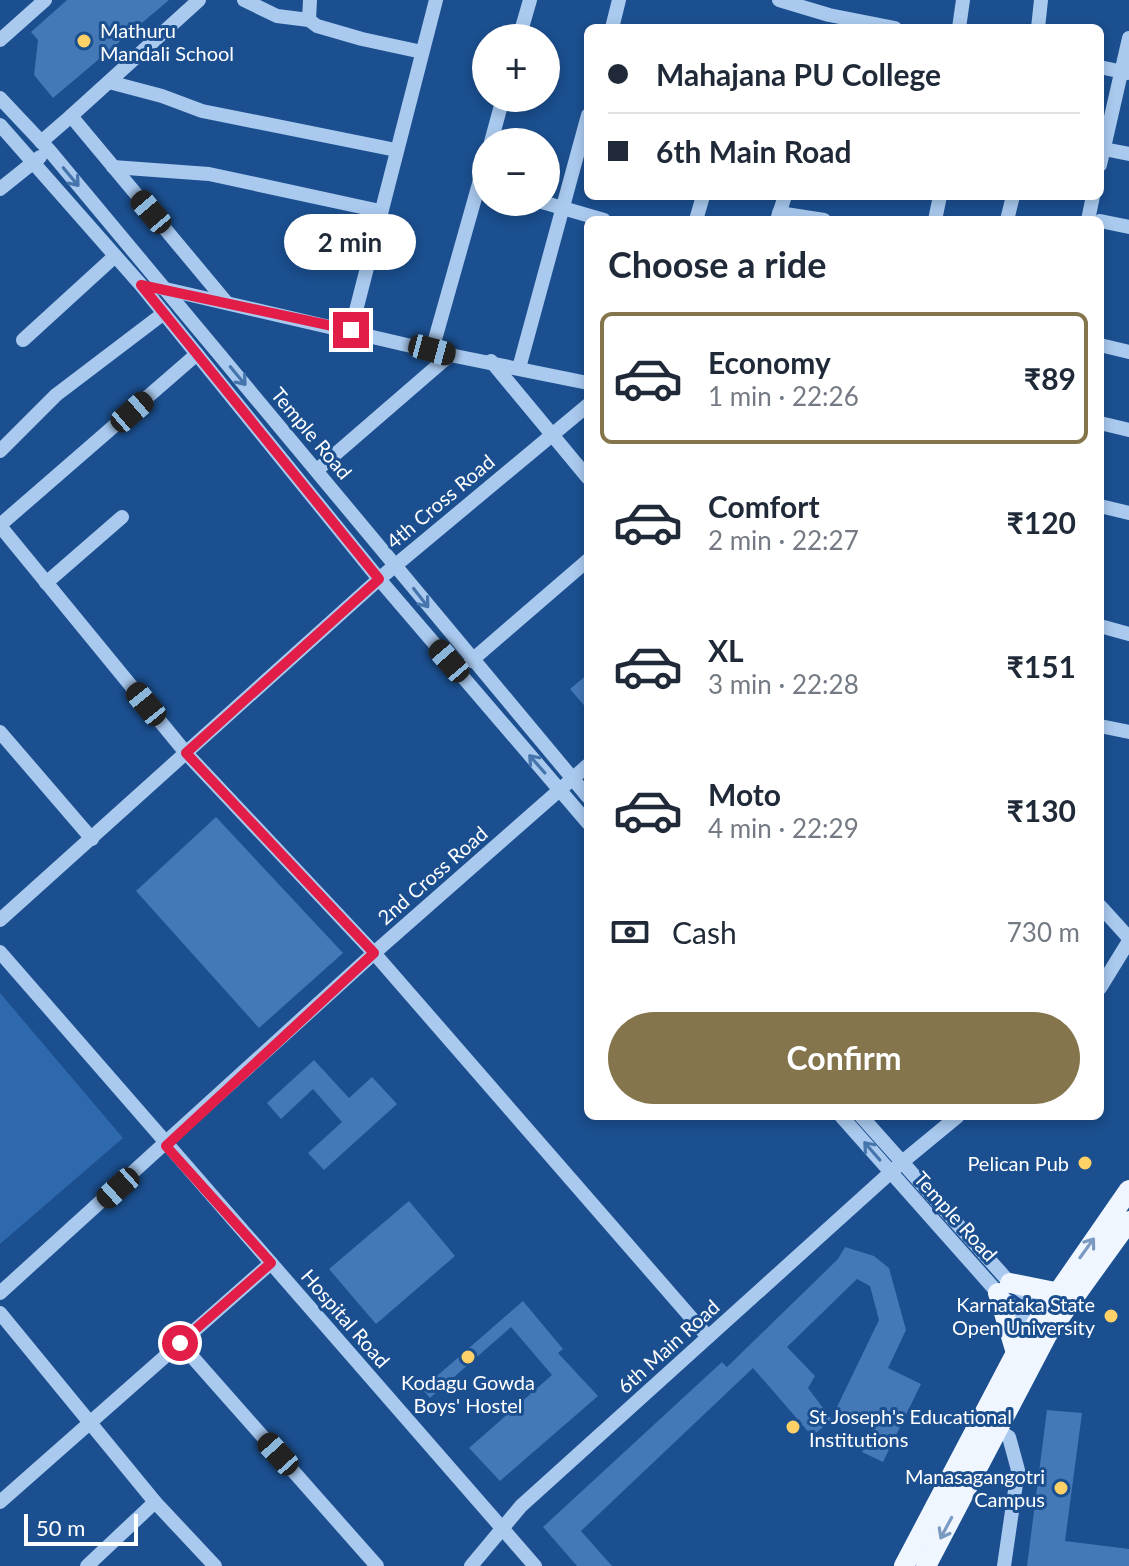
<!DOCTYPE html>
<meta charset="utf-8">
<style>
:root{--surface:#fff;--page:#f6f6f7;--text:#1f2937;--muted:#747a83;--line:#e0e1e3;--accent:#84754c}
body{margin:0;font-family:Lato,sans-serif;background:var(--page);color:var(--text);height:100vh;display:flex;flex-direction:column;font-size:30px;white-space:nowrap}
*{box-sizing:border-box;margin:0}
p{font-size:26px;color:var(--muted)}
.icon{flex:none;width:44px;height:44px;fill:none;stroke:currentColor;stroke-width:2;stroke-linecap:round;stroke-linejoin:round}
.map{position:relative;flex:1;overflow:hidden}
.drawer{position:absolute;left:584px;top:216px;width:520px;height:904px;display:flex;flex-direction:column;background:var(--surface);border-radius:12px;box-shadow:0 4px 12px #0003}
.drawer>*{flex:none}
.guide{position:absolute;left:584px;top:24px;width:520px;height:176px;border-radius:12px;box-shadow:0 4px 12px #0003;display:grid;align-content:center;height:176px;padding:0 24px;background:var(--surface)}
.fabs{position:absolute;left:472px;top:24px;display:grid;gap:16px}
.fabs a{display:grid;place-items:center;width:88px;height:88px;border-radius:50%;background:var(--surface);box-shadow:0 4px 12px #0003;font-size:40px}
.scale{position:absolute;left:24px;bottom:20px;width:114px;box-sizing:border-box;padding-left:8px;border:4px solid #fff;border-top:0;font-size:22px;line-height:28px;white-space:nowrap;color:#fff;-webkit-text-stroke:6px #1b4f8f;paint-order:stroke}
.end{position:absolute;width:36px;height:36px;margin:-18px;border:10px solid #e11d48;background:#fff;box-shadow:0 0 0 4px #fff}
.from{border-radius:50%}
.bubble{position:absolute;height:56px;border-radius:28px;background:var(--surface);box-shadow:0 4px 12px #0003;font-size:26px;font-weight:700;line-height:56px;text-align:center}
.car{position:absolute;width:24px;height:48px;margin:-24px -12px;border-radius:10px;box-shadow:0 0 6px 2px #0007;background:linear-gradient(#222 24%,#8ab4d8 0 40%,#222 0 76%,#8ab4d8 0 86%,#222 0)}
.guide b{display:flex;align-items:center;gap:28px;height:76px;font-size:30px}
.guide b+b{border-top:2px solid var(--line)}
.guide i{width:20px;height:20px;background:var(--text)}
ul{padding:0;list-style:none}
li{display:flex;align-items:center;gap:24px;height:132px;margin:0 16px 12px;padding:0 8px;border:4px solid transparent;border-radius:12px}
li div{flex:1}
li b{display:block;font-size:30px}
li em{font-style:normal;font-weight:700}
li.selected{border-color:var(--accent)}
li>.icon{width:72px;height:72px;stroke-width:1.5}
h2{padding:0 24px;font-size:36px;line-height:96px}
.pay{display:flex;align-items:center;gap:20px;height:88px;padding:0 24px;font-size:30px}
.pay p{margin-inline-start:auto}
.action{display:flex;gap:16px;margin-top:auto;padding:16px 24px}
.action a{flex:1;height:92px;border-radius:48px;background:var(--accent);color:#fff;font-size:32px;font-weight:700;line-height:92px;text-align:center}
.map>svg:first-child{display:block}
.green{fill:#2e69ad}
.building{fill:#4478b7}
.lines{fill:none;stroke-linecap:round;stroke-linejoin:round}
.minor{stroke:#a9c9ee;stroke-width:14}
.major{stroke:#f0f6ff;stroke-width:20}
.oneway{stroke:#4674ac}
.oneway2{stroke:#7b9ac1}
.route{stroke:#e11d48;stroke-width:10}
.poi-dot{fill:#ffd166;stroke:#1b4f8f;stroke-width:3}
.labels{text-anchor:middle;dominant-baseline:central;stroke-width:6;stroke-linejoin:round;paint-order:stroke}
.poi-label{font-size:20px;fill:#fff;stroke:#1b4f8f;text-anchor:end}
.street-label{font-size:20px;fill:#fff;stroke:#1b4f8f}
</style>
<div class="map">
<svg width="1129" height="1566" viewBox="0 0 1129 1566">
<rect width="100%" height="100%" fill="#1b4f8f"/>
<polygon class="green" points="0,993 123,1138 0,1244"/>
<g class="building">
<polygon points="67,0 169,0 53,98 34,75 38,40 31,32"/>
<polygon points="588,674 588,710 570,689"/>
<polygon points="216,817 343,953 259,1028 136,891"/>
<polygon points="314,1060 349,1098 372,1077 397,1104 324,1170 308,1153 342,1122 313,1089 281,1119 267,1103"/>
<polygon points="409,1201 455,1256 376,1324 329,1269"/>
<polygon points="845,1247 874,1256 889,1268 906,1330 888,1368 921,1384 883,1462 862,1452 874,1428 836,1409 879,1320 870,1286 857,1279 787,1347 815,1376 808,1388 832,1420 812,1436 753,1368 581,1531 612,1566 577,1566 543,1527 722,1362 727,1367 838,1259"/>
<polygon points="523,1301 563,1349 558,1353 598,1396 500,1481 469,1448 552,1375 511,1327 430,1398 422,1389"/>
<polygon points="1047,1410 1082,1413 1065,1541 1129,1549 1129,1566 1027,1566"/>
</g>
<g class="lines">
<g class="minor">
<polyline points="199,0 71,116 226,302"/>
<polyline points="244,0 277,16 309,20 317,26 362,39 422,52"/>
<polyline points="779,0 829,15 895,28"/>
<polyline points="309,20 310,0"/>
<polyline points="612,28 619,0"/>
<polyline points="959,28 963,0"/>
<polyline points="1038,28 1041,0"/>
<polyline points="519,38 530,0"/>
<polyline points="0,40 45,0"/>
<polyline points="1100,67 1127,73"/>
<polyline points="109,82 162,96 202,111 396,150"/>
<polyline points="0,98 49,150 588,797"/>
<polyline points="0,125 141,285 379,579 588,823"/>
<polyline points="41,142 71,116"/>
<polyline points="491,142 503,98"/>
<polyline points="1104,149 1129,154"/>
<polyline points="1100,165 1129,38"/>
<polyline points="113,167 209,174 380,211"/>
<polyline points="0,189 40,157"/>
<polyline points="542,202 604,220"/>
<polyline points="779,213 824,220"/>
<polyline points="696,220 703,196"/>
<polyline points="777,220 785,196"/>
<polyline points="935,220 940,196"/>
<polyline points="1007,220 1013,196"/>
<polyline points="1088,220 1093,196"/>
<polyline points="1100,221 1129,227"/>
<polyline points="161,288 450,355 588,383"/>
<polyline points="351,330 436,0"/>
<polyline points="23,340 115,256"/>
<polyline points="1100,345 1129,352"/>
<polyline points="432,350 486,159"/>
<polyline points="491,361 588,478"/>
<polyline points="519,368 588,115"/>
<polyline points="1100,423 1129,430"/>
<polyline points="0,451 56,395 164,313"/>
<polyline points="317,470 450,355"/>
<polyline points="1100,506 1129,513"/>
<polyline points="0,525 197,354"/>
<polyline points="0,526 186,753 374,953 708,1337"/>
<polyline points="46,583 122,517"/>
<polyline points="1100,626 1129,634"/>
<polyline points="471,661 588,560"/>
<polyline points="1100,726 1129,732"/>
<polyline points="0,732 92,839"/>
<polyline points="1100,906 1129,938"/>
<polyline points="0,920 379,579 588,405"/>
<polyline points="0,952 535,1566"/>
<polyline points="1100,988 1129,941"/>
<polyline points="841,1116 998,1293 1039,1330"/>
<polyline points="861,1116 1010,1283 1053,1312"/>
<polyline points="0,1293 374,953 588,765"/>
<polyline points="0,1313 155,1502 215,1566"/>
<polyline points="180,1343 377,1566"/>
<polyline points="997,1430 1009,1437 1018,1470 1004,1566"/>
<polyline points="0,1502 271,1263"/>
<polyline points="87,1566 155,1502"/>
<polyline points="471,1566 521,1506 901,1163 958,1116"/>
</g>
<g class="major">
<polyline points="1010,1283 1055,1292"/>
<polyline points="998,1293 1016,1353"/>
<polyline points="904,1566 1016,1353 1129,1190"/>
<polyline points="926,1566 1047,1335 1129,1221"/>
</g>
</g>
<defs><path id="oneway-shaft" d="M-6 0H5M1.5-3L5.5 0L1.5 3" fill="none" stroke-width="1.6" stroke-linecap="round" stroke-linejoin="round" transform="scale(2)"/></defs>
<g class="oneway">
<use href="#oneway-shaft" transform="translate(71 177) rotate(50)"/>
<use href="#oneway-shaft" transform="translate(238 376) rotate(50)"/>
<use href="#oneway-shaft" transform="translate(421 598) rotate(52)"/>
<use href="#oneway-shaft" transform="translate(537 764) rotate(-131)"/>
<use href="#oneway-shaft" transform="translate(872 1151) rotate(-131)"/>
</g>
<g class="oneway2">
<use href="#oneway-shaft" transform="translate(1087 1248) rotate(-54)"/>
<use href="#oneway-shaft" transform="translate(946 1528) rotate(118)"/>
</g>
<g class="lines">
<polyline class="route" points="180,1343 271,1263 166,1146 374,953 186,753 379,579 141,285 351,330"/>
</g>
<g class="poi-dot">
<circle cx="84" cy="41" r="8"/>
<circle cx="1085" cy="1163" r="8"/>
<circle cx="1111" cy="1316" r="8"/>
<circle cx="468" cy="1357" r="8"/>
<circle cx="793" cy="1427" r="8"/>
<circle cx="1061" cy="1488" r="8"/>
</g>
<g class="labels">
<g class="poi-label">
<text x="100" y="30" text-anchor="start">Mathuru<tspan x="100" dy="23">Mandali School</tspan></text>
<text x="1069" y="1163">Pelican Pub</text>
<text x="1095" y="1304">Karnataka State<tspan x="1095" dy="23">Open University</tspan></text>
<text x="468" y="1382" text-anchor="middle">Kodagu Gowda<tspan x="468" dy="23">Boys' Hostel</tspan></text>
<text x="809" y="1416" text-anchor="start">St Joseph's Educational<tspan x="809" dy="23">Institutions</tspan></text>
<text x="1045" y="1476">Manasagangotri<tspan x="1045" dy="23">Campus</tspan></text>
</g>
<g class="street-label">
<text transform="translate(312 433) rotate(50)">Temple Road</text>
<text transform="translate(440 501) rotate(-40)">4th Cross Road</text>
<text transform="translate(432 875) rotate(-41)">2nd Cross Road</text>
<text transform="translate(956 1216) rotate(48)">Temple Road</text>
<text transform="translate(346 1318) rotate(49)">Hospital Road</text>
<text transform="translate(668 1346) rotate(-42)">6th Main Road</text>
</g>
</g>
</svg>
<div class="fabs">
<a>+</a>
<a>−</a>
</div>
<div class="scale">50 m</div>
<i class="end from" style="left:180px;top:1343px"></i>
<i class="end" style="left:351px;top:330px"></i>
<div class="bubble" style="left:284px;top:214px;width:132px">2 min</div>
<i class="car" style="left:151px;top:212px;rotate:320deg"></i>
<i class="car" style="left:432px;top:350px;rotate:105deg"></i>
<i class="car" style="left:132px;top:412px;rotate:49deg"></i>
<i class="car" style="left:449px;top:661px;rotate:319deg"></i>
<i class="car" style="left:146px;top:704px;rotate:321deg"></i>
<i class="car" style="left:118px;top:1188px;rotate:228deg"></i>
<i class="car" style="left:278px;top:1454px;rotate:318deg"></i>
<div class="guide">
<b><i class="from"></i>Mahajana PU College</b>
<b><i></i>6th Main Road</b>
</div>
<section class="drawer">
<h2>Choose a ride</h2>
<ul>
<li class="selected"><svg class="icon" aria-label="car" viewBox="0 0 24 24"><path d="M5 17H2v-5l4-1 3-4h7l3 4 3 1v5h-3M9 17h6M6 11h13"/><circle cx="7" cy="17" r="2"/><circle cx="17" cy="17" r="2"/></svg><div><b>Economy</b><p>1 min · 22:26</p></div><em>₹89</em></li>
<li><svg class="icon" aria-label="car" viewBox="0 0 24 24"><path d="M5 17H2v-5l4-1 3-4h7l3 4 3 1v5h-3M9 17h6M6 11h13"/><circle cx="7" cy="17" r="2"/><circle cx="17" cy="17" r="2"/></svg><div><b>Comfort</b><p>2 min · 22:27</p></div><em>₹120</em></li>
<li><svg class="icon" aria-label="car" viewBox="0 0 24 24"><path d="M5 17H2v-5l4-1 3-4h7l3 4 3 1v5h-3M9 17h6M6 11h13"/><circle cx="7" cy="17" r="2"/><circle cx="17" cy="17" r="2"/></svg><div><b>XL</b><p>3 min · 22:28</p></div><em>₹151</em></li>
<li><svg class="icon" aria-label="car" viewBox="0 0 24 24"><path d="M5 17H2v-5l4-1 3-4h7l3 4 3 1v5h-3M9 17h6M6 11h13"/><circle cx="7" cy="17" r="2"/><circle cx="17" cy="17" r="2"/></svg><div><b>Moto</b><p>4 min · 22:29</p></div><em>₹130</em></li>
</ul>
<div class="pay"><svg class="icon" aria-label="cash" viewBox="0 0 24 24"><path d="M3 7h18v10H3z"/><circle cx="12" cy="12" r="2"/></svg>Cash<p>730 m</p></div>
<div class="action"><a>Confirm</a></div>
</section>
</div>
